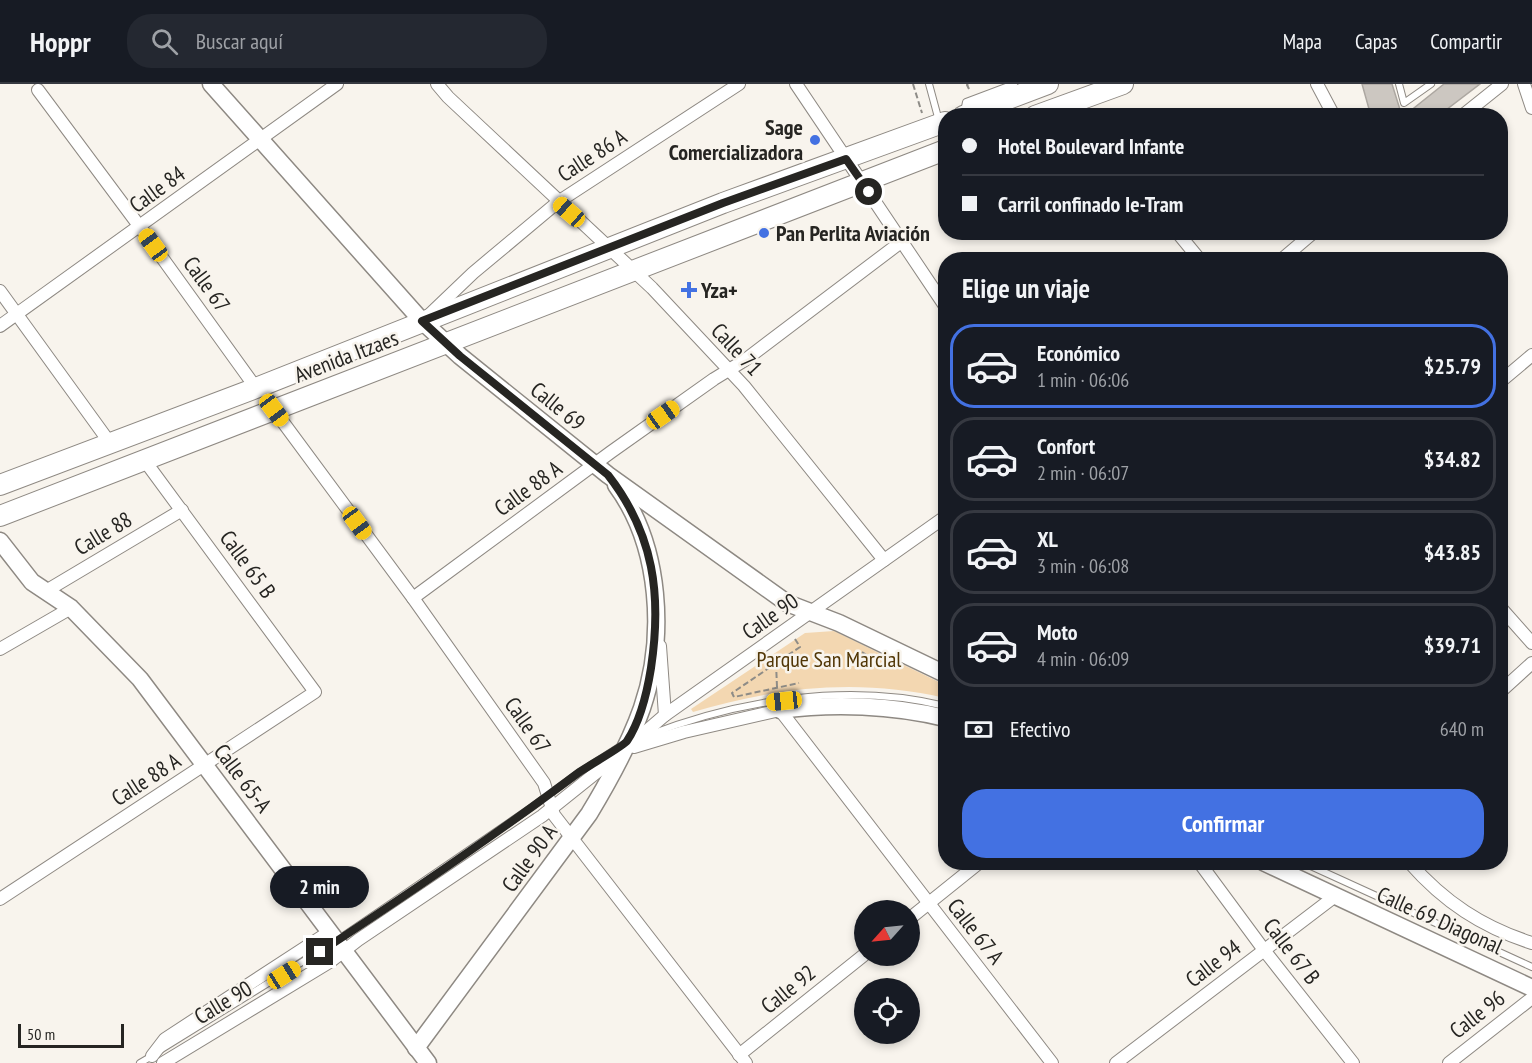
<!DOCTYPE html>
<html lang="es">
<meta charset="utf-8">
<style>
:root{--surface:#171b24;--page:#242831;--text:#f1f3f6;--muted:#9ea1a6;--line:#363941;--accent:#4371e2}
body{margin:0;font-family:"PT Sans Narrow",sans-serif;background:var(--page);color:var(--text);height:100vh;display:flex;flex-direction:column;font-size:22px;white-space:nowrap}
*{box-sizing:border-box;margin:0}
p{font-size:20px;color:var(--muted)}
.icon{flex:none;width:33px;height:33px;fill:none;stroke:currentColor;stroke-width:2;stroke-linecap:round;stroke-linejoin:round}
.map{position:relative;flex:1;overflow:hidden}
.panel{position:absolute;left:938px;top:168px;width:570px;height:618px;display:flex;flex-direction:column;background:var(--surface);border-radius:24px;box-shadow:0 3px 9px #0003}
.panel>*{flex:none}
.banner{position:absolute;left:938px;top:24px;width:570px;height:132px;border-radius:24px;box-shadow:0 3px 9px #0003;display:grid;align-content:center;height:132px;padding:0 24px;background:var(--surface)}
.needle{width:39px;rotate:243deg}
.tools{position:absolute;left:854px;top:816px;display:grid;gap:12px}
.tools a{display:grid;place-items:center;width:66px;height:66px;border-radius:50%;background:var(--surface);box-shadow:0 3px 9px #0003;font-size:30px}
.scale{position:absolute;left:18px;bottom:15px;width:106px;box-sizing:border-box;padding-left:6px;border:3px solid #262522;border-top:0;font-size:16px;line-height:21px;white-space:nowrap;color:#262522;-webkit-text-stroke:4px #f8f4ed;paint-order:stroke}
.end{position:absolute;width:27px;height:27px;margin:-14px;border:8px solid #262522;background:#fff;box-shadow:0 0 0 3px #fff}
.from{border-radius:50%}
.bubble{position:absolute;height:42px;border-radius:21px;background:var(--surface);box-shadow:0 3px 9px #0003;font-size:20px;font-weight:600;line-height:42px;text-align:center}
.car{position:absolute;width:18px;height:36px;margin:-18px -9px;border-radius:8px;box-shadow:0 0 4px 2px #0007;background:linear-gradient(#f5c518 24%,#345 0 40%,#f5c518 0 76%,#345 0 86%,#f5c518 0)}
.banner b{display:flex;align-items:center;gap:21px;height:57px;font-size:22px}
.banner b+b{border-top:2px solid var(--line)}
.banner i{width:15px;height:15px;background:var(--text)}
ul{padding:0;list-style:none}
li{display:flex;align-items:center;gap:18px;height:84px;margin:0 12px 9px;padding:0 12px;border:3px solid var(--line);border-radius:24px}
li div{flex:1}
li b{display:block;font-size:22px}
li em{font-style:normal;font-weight:600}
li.on{border-color:var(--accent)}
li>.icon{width:54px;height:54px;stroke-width:1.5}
h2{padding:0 24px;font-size:27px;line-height:72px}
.pay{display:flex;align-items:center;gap:15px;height:66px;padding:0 24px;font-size:22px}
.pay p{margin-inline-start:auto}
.action{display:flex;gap:12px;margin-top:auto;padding:12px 24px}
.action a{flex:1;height:69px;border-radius:24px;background:var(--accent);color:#fff;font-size:24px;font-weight:600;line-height:69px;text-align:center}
header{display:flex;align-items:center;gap:36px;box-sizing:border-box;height:84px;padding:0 30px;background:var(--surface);border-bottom:2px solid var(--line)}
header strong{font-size:28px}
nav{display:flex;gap:33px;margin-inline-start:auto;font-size:21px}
.search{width:420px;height:54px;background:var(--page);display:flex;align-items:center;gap:15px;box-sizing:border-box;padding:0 21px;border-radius:24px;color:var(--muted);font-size:22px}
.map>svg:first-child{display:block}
.green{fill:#f3d7b1}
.building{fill:#ccc7c1;stroke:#aca7a1;stroke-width:1.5}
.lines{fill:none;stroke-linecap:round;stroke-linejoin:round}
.lane-casing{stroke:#8e8983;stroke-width:8}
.street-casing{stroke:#8e8983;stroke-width:14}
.secondary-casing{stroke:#8e8983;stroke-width:19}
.primary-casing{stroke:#8e8983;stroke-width:22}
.path{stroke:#8e8c87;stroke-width:2;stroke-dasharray:6 3;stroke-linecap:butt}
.lane{stroke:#fff;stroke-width:6}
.street{stroke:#fff;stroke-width:12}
.secondary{stroke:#fff;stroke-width:16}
.primary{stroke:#fff;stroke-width:20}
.route{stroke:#262522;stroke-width:8}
.poi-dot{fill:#4371e2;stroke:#f8f4ed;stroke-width:2}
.labels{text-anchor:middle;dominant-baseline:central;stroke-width:5;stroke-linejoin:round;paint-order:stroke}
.poi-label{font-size:22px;font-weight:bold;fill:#262522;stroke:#f8f4ed;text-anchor:start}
.street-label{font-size:22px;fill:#262522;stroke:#f8f4ed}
.park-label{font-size:22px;fill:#513605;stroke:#f8f4ed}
</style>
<header>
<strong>Hoppr</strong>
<div class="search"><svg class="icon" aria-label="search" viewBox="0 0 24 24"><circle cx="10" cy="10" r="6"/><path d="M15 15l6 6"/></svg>Buscar aquí</div>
<nav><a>Mapa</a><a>Capas</a><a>Compartir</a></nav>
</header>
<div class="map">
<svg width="1532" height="979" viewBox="0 0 1532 979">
<rect width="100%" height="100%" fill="#f8f4ed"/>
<path class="green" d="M 834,547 L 945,601 L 945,614 C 858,594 777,603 693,628 L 691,625 L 805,549 Z"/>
<g class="building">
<polygon points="1362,0 1392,0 1402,32 1371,32"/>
<polygon points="1444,0 1480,0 1438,32 1404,32"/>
</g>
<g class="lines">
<g class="lane-casing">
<g id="lane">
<polyline points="929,0 939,37"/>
<polyline points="1399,0 1404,19 1431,0"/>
<polyline points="964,28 966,18 1014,0"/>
<path d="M 646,652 C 738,616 848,598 945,622"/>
<polyline points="1302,778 1532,883"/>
<polyline points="160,966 336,857 532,723 577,690 622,661"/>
<polyline points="140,979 152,972"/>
</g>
</g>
<g class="street-casing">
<g id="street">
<polyline points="437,0 448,13 652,204 744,302 884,476"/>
<polyline points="796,0 945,222"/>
<polyline points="1317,0 1334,32"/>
<polyline points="1524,0 1532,24"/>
<polyline points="38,6 140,143 256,304"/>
<polyline points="1068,19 1078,32"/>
<polyline points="1462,32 1502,0"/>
<polyline points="1177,148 1200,176"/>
<polyline points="1281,176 1314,148"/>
<polyline points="0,207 110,359"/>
<polyline points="428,232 473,189 558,118 739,0"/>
<polyline points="0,242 337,0"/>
<polyline points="1500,298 1532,271"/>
<polyline points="274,326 413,514 544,699 554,731 746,979"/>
<polyline points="46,507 182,426"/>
<polyline points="413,514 611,368 714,295 745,276 901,158"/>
<polyline points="1500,523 1532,559"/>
<polyline points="660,562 665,631"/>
<polyline points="0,565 71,524"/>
<polyline points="1500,608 1532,579"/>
<polyline points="634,663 684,648 780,626 1052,979"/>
<polyline points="1199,778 1264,866 1353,979"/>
<path d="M 1409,778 C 1444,818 1482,843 1532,859"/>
<polyline points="0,815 315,608 145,377"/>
<polyline points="909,835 980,778"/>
<polyline points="739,971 864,871"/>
<polyline points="152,972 165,955 329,848"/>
<polyline points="163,979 331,877 358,856 542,732 622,668 665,631 945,433"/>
<polyline points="1116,979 1334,813"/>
<polyline points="1449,979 1532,914"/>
</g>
</g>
<g class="secondary-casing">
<g id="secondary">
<polyline points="211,0 422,237 460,272 608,391 787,519 839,539 945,590"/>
<polyline points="0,457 32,498 71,524 140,595 428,979"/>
<path d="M 780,626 C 833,619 892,621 945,634"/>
<polyline points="1263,778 1532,904"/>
<path d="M 416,964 L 589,730 C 609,697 629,661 642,624 C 666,554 661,462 616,401"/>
</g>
</g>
<g class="primary-casing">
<g id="primary">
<polyline points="963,32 1048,0"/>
<polyline points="1035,32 1123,0"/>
<polyline points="0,401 256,304 723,119 945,38"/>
<polyline points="0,432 945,66"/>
</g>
</g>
<g class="path">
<polyline points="913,0 922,29"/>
<polyline points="969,5 967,1 970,0"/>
<polyline points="795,555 800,563 732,609 734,613 799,599"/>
<polyline points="862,568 877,578"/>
<polyline points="776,579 777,603"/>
</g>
<use href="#lane" class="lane"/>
<use href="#street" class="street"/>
<use href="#secondary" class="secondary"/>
<use href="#primary" class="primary"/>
</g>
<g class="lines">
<path class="route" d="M 320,868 C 407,811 494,752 578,689 C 586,683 624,662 627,657 C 641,636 647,609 651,584 C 662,511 654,450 608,391 L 460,272 L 422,237 L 723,119 L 846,75 L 869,108"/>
</g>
<g class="poi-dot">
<circle cx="815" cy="56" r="6"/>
<circle cx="764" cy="149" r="6"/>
<path d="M686 197h6v6h6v6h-6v6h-6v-6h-6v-6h6z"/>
</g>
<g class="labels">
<g class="poi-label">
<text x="803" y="43" text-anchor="end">Sage<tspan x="803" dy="25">Comercializadora</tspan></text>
<text x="776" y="149">Pan Perlita Aviación</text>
<text x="701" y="206">Yza+</text>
</g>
<g class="street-label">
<text transform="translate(592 71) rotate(-33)">Calle 86 A</text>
<text transform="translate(157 105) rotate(-36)">Calle 84</text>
<text transform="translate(207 200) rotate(54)">Calle 67</text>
<text transform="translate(737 265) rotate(47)">Calle 71</text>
<text transform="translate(346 272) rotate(-21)">Avenida Itzaes</text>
<text transform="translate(558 322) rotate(39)">Calle 69</text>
<text transform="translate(528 404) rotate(-36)">Calle 88 A</text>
<text transform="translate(103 449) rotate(-31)">Calle 88</text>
<text transform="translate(248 480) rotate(54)">Calle 65 B</text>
<text transform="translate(770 532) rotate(-35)">Calle 90</text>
<text transform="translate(528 641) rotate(55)">Calle 67</text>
<text transform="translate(243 694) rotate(53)">Calle 65-A</text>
<text transform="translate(146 695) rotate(-33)">Calle 88 A</text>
<text transform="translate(529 774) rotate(-54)">Calle 90 A</text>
<text transform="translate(1440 836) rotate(24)">Calle 69 Diagonal</text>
<text transform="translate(976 847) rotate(52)">Calle 67 A</text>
<text transform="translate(1292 867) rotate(52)">Calle 67 B</text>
<text transform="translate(1213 879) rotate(-37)">Calle 94</text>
<text transform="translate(788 905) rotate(-39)">Calle 92</text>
<text transform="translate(223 918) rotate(-31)">Calle 90</text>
<text transform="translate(1477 930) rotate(-38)">Calle 96</text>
</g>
<g class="park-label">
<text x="829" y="575">Parque San Marcial</text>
</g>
</g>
</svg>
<div class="tools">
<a><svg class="needle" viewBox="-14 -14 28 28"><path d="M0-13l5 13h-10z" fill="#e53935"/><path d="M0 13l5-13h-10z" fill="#9ea1a6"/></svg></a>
<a><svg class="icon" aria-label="locate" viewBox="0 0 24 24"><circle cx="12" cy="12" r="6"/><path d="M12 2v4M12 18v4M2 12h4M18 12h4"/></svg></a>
</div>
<div class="scale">50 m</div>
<i class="end from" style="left:869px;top:108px"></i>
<i class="end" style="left:320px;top:868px"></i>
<div class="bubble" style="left:270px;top:782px;width:99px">2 min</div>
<i class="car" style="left:569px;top:128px;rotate:311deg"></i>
<i class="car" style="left:153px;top:161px;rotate:324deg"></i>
<i class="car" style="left:274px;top:326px;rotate:143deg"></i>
<i class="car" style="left:663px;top:331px;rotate:55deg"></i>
<i class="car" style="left:357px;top:439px;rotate:144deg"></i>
<i class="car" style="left:784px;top:617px;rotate:264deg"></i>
<i class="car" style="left:284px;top:891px;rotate:58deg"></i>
<div class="banner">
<b><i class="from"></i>Hotel Boulevard Infante</b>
<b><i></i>Carril confinado Ie-Tram</b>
</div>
<section class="panel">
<h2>Elige un viaje</h2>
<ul>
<li class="on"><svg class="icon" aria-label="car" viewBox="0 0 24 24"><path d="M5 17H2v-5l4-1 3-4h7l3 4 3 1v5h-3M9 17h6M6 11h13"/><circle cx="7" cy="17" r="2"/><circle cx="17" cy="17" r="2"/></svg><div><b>Económico</b><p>1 min · 06:06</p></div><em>$25.79</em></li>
<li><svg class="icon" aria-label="car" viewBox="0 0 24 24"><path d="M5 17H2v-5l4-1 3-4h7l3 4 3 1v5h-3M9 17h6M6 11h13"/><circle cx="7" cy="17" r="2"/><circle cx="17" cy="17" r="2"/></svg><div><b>Confort</b><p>2 min · 06:07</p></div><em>$34.82</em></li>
<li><svg class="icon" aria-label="car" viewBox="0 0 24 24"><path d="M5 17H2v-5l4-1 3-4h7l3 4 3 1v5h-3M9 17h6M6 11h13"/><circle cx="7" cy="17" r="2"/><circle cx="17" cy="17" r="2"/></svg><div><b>XL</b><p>3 min · 06:08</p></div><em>$43.85</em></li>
<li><svg class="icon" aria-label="car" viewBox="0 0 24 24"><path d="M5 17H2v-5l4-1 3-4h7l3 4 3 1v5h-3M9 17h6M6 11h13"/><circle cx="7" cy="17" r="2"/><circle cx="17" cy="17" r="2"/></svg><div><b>Moto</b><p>4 min · 06:09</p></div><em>$39.71</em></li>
</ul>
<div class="pay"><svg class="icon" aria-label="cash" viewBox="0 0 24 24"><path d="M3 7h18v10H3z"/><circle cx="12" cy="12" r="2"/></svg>Efectivo<p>640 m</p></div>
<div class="action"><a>Confirmar</a></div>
</section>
</div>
